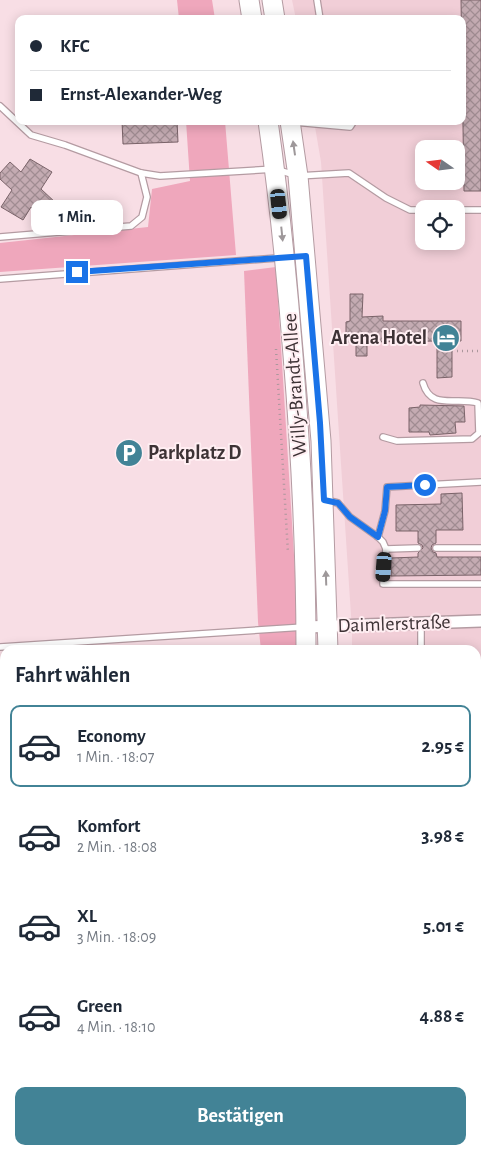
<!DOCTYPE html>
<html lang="de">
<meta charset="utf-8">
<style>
:root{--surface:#fff;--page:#f6f6f7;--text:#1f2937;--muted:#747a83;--line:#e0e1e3;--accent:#428396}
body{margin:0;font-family:"Alegreya Sans",sans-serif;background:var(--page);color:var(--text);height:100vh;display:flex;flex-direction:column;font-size:19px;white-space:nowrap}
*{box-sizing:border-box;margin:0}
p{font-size:16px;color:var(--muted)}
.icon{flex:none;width:28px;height:28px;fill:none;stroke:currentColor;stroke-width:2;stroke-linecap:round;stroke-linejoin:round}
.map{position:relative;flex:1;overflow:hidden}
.side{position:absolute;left:0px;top:645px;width:481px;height:510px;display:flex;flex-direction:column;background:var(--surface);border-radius:15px 15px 0 0;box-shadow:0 2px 12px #0003}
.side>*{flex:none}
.guide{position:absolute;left:15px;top:15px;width:451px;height:110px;border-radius:10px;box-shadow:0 2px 12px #0003;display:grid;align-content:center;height:110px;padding:0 15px;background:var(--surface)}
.needle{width:32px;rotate:284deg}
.fabs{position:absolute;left:415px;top:140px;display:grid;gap:10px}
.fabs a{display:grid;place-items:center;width:50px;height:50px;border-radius:10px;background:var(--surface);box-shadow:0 2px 12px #0003;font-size:25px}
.end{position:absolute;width:22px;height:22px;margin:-11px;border:6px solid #1a73e8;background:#fff;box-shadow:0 0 0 2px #fff}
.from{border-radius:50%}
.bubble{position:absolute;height:35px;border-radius:10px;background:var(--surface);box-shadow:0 2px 12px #0003;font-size:16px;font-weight:600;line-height:35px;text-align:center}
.car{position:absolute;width:15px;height:30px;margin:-15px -8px;border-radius:6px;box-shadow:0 0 4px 1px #0007;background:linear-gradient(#222 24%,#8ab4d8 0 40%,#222 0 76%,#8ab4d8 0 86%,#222 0)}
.guide b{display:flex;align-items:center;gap:18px;height:48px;font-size:19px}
.guide b+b{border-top:1px solid var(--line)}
.guide i{width:12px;height:12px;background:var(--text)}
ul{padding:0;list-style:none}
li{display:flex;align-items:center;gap:15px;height:82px;margin:0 10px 8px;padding:0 5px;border:2px solid transparent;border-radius:10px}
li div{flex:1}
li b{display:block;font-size:19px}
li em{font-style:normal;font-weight:600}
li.active{border-color:var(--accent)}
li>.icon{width:45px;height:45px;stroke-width:1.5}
h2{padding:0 15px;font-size:22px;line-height:60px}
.cta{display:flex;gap:10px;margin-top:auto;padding:10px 15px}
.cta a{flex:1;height:58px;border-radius:10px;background:var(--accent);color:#fff;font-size:20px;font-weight:600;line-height:58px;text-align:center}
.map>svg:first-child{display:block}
.built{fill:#f1ced7;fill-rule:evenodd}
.grass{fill:#efa7bc}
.building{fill:url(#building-cross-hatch);stroke:#7a6369}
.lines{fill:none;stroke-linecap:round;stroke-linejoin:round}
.lane-casing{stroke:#b49ba2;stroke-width:8}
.street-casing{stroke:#b49ba2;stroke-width:14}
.primary-casing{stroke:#b49ba2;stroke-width:21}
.path{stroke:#ab979c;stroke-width:2.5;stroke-dasharray:1 4;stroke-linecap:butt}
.lane{stroke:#fff;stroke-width:5.5}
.street{stroke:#fff;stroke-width:11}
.primary{stroke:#fff;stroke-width:19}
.oneway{fill:#9e989a}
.route{stroke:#1a73e8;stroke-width:6}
.labels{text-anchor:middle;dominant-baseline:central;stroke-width:4;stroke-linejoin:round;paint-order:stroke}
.poi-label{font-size:20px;font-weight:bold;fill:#3d3235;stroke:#ffeef2;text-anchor:end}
.street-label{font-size:20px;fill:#3d3235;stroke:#ffeef2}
</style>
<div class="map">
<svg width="481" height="1155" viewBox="0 0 481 1155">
<defs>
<pattern id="building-cross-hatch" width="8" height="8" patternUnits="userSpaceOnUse" patternTransform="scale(1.25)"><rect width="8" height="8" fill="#c4abb2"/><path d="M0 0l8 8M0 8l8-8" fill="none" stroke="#a08c92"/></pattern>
</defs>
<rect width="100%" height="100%" fill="#f8dee5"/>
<path class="built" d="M 292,0 L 481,0 L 481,1155 L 351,1155 L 351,1150 L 476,1150 L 476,650 L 352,650 L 352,630 L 321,162 L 314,121 L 462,121 L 462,19 L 296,19 ZM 424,149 L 456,149 L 456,181 L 424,181 ZM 424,209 L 456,209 L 456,241 L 424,241 Z"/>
<g class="grass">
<polygon points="177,0 212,0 215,19 179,19"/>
<polygon points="186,121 225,121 236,255 0,272 0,243 148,227 152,189 190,181"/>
<polygon points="276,267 298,619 298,650 261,650 258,622 244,271"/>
<rect x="156" y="1150" width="136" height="5"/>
</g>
<g class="building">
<polygon points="461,0 481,0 481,191 464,191"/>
<polygon points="122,121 177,121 178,142 123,144"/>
<polygon points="30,159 52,172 41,189 57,204 44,218 31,207 23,220 1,207 12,190 0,179 0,173 10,162 21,172"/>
<polygon points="350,294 363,294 362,317 383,316 383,321 461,321 461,341 452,341 452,377 437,378 437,341 367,342 367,356 356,356 356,342 346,342 346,322 350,321"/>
<polygon points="420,405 464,406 465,422 455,422 456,433 430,435 429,432 409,432 409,408 420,407"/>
<polygon points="462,493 463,530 436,530 436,543 432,545 431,548 433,552 436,553 437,557 481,557 481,575 391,576 391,558 418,557 418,553 423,548 422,545 418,543 418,531 396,531 396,505 441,504 441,494"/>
</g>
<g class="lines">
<g class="lane-casing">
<g id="lane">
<polyline points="317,0 320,19"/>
<polyline points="0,106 31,135 65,145 141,173 160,176 275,169 298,176 349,173 386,198 410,210 424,210"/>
<polyline points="294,122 350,127 354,121"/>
<polyline points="456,210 481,210"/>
<polyline points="0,237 131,226 142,217 147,197 141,173"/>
<polyline points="0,279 303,256"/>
<path d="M 383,437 L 397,441 L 472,439 L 479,433 L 478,403 C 456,396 431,411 423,383"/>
<polyline points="326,500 338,503 350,517 378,537 383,542 386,549 418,548"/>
<polyline points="378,537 385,511 387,487 481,482"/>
<polyline points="436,548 481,548"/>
<polyline points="386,549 383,584 481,584"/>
<polyline points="0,647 304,627"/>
<polyline points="421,650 421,622"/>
<polyline points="476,686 481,686"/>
<polyline points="476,765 481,765"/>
<polyline points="0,901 5,900"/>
<polyline points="448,1150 450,1155"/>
</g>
</g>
<g class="street-casing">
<g id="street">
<polyline points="306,627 481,621"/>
<polyline points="476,1129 481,1127"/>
<polyline points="13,1155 92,1150"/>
</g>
</g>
<g class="primary-casing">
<g id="primary">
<polyline points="249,0 252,19"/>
<polyline points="272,0 275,19"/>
<path d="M 268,121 C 279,199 287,277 293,355 C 301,453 306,552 306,650"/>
<polyline points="290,121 298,176 321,441 328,650"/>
<polyline points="304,1155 304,1150"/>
<polyline points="326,1155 326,1150"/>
</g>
</g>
<g class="path">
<polyline points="276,349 288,553"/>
<polyline points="452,351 481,351"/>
<polyline points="476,917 481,918"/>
</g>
<use href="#lane" class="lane"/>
<use href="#street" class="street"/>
<use href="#primary" class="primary"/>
</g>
<defs><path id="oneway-solid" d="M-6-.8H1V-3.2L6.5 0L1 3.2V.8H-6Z" transform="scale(1.25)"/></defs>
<g class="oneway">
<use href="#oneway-solid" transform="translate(294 148) rotate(-98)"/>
<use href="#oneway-solid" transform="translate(282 234) rotate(84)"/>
<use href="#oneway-solid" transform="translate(326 578) rotate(-92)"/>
</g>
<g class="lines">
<polyline class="route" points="77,272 306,256 320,423 324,500 338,503 350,517 378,537 385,511 387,487 425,485"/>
</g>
<defs>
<g id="hotel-disc" transform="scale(1.4375)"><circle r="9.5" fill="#428396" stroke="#ffeef2"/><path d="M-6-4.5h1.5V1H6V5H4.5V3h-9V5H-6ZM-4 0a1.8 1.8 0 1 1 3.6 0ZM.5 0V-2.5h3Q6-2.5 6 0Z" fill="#fff"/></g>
<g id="parking-disc" transform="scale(1.4375)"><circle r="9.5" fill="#428396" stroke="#ffeef2"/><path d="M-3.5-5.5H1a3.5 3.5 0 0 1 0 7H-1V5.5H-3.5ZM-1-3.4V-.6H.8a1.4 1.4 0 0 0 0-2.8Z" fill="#fff"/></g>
</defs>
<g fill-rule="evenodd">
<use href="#hotel-disc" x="446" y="338"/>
<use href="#parking-disc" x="129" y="453"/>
</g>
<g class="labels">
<g class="poi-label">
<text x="427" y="338">Arena Hotel</text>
<text x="148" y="453" text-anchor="start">Parkplatz D</text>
</g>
<g class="street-label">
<text transform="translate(295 385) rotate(-94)">Willy-Brandt-Allee</text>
<text transform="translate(394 624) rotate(-2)">Daimlerstraße</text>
</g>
</g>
</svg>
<div class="fabs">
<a><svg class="needle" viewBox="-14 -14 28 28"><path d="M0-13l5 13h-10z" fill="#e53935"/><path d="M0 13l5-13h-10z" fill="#747a83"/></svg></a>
<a><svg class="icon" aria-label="locate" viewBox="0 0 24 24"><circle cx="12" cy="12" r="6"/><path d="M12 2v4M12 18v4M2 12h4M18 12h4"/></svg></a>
</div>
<i class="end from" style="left:425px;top:485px"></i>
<i class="end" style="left:77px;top:272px"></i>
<div class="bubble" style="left:31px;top:200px;width:92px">1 Min.</div>
<i class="car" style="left:279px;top:204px;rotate:174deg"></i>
<i class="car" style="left:384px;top:567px;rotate:184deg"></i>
<div class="guide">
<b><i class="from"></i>KFC</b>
<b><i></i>Ernst-Alexander-Weg</b>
</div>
<section class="side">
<h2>Fahrt wählen</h2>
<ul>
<li class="active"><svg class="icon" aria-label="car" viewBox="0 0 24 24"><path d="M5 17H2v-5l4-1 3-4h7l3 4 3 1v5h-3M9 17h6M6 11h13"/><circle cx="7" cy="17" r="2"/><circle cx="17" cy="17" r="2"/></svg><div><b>Economy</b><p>1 Min. · 18:07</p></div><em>2.95 €</em></li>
<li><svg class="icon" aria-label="car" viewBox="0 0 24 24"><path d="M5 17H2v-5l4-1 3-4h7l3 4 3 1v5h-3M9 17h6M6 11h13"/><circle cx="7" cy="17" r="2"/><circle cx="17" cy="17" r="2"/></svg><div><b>Komfort</b><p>2 Min. · 18:08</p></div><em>3.98 €</em></li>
<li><svg class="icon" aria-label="car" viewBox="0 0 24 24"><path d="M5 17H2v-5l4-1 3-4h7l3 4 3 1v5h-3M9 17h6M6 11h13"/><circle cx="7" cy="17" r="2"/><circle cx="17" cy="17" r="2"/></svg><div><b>XL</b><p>3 Min. · 18:09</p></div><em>5.01 €</em></li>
<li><svg class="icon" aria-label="car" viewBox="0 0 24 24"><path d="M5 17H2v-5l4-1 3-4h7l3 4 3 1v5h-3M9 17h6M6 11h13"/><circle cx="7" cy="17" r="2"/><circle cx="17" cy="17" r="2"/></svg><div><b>Green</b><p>4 Min. · 18:10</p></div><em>4.88 €</em></li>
</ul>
<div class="cta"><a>Bestätigen</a></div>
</section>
</div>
